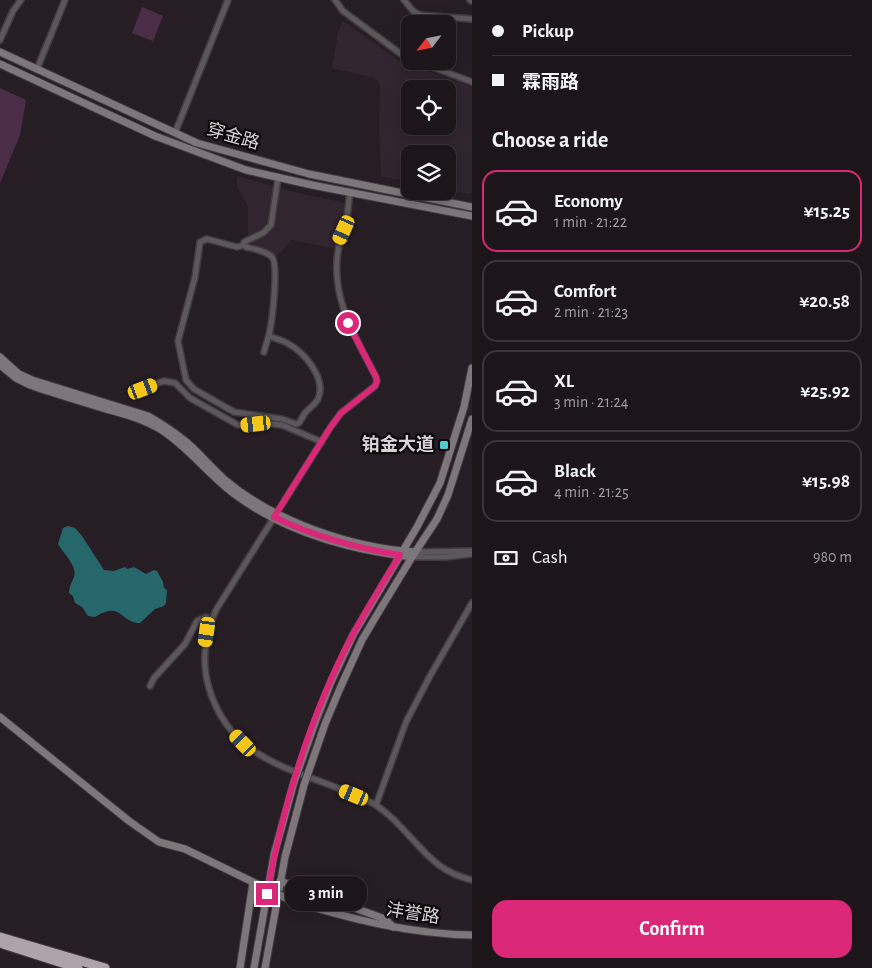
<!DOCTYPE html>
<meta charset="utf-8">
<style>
:root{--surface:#1c161b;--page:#251f24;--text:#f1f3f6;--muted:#a09fa3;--line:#3a353a;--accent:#db2777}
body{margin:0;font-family:"Alegreya Sans","Noto Sans SC",sans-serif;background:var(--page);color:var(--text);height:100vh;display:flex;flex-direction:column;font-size:19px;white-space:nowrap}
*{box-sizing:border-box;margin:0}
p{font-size:16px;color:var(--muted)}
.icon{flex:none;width:28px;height:28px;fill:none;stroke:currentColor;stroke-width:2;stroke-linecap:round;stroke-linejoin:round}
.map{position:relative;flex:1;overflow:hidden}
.panel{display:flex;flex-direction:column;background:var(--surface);width:400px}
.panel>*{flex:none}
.hud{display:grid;align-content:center;height:110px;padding:0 20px;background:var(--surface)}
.needle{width:32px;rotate:238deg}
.fabs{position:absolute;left:401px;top:15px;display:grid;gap:10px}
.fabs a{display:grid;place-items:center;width:55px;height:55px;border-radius:10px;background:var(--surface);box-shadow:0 2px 12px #0003,0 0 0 1px var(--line);font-size:25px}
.end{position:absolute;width:22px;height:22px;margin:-11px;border:6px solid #db2777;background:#fff;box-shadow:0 0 0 2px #fff}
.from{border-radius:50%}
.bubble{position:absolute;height:35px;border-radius:15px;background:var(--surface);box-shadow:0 2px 12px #0003,0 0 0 1px var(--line);font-size:16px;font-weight:700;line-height:35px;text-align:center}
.car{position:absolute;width:15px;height:30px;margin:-15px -8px;border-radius:6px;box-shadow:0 0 4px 1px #0007;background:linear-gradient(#f5c518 24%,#345 0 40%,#f5c518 0 76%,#345 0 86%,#f5c518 0)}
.hud b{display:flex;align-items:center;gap:18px;height:48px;font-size:19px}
.hud b+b{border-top:1px solid var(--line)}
.hud i{width:12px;height:12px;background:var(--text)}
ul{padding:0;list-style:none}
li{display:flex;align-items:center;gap:15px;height:82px;margin:0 10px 8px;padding:0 10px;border:2px solid var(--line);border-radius:15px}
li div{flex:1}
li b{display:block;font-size:19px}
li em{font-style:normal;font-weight:700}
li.active{border-color:var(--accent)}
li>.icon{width:45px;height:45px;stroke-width:1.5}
h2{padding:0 20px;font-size:22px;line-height:60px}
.pay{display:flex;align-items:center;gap:12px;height:55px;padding:0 20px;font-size:19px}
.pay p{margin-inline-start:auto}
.button{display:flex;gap:10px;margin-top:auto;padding:10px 20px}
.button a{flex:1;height:58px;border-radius:15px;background:var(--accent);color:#fff;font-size:20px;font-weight:700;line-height:58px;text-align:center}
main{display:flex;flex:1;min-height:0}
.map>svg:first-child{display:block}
.built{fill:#31252f;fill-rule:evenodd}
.green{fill:#4b2d47}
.water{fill:#25676a}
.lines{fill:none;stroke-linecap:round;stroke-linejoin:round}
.street-casing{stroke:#423b40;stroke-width:8}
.secondary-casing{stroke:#423b40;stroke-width:9}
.highway-casing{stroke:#423b40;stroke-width:11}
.street{stroke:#5b575b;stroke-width:5}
.secondary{stroke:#7d767b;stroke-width:7}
.highway{stroke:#aea3ab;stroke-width:9}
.secondary-bridge-casing{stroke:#423b40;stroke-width:9;stroke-linecap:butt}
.secondary-bridge{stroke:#7d767b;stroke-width:7}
.route{stroke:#db2777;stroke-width:6}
.poi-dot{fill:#51ccd2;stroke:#0d090c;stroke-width:2}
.labels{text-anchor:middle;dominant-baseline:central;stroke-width:4.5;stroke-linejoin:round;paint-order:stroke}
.street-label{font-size:18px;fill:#d7d2d6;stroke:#0d090c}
.poi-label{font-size:18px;font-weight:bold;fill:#d7d2d6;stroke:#0d090c;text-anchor:end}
</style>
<main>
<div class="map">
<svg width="472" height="968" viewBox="0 0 472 968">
<rect width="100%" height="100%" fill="#261e24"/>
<g class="built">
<path d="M 343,21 L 400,61 L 472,87 L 472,192 L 469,194 L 448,190 L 448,154 L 410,154 L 410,182 L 381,176 L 379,128 L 380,84 L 374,78 L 332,68 L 338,32 ZM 410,89 L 448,89 L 448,126 L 410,126 Z"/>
<polygon points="237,176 298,193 355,205 352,210 348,233 343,250 291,240 277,257 274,253 250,243 248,233 248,207 237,187"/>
</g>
<g class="green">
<polygon points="142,7 163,16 153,41 132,33"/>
<polygon points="0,88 26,100 20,135 0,183"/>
</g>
<path class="water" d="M 68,526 L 75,528 L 82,536 L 104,570 L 114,571 L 125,567 L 127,569 L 134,567 L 146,574 L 154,570 L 157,571 L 163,582 L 164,588 L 167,590 L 166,603 L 164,606 L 155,609 L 140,623 C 120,623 122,600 95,617 L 88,616 L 82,607 L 75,603 L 73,596 L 69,593 C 69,586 72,583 74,577 C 78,566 63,553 58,544 L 63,528 Z"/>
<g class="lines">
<g class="street-casing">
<g id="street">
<polyline points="335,0 343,11 405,57 410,59"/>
<polyline points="404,0 413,11 420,15 472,19"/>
<polyline points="470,0 472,1"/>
<polyline points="0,40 13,11 21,0"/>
<polyline points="416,61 472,82"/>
<polyline points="37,69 65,0"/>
<polyline points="175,133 228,0"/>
<path d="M 350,192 C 348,205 348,219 344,231 C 343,234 340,238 340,241 C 327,293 354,334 376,377 L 377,381 L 375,386 L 341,413 L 330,428 L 216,610 C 205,634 201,662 209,688 C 233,770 311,770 376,805"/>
<path d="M 244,245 L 237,247 L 207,239 L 200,242 L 195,277 L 178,341 L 186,380 L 194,389 L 234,412 L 282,419 L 296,424 L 299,423 C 301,420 303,416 305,413 C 309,408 315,405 318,399 C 327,378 304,352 287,343 C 281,340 275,338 269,336"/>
<path d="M 264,352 C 265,347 267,343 268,338 C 272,326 279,265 272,257 C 266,251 254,249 246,247 L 244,245 L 244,242 L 263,233 L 271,225 L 278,178"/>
<polyline points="139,389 164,381 175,383 190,398 238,425 266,423 282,425 322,442"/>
<polyline points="415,552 472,551"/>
<polyline points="412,557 446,557 472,554"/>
<path d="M 472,603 L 430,676 L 406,722 L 376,805 C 384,811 392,817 399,825 C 423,849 436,872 472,880"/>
<polyline points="150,686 154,678 185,644 197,621 206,617 212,619"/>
</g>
</g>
<g class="secondary-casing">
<g id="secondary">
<polyline points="0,52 197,143 309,174 472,207"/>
<polyline points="0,64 155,136 246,170 312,185 472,216"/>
<path d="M 0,357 L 19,374 L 32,380 L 148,416 C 165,426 183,437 197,452 C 206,461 215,471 224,479 C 273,521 351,548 415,552"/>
<path d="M 0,365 L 16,378 L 30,385 C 55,394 81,401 106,409 C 125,414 143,419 160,429 C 189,447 209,476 237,496 C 287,532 351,550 412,557"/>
<polyline points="331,682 353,635 417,527 440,483 464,407 472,368"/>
<polyline points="341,686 362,640 378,613 412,557 437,519 448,495 472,419"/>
<polyline points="0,717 129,821 159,842 185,849 257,884"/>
<polyline points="280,881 385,919 393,927"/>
<path d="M 292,901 C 351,919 410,934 472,935"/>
<polyline points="240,968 253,883"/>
<polyline points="254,968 274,855 294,782"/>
<polyline points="265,968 285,857 304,785"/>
</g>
</g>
<g class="highway-casing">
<g id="highway">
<polyline points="0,937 105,968"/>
<polyline points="3,944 78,968"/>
</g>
</g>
<use href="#street" class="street"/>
<use href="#secondary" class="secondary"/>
<use href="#highway" class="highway"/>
<g class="secondary-bridge-casing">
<g id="secondary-bridge">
<polyline points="294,782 316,720 331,682"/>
<polyline points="304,785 325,724 341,686"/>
<polyline points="257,884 292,901"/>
</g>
</g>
<use href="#secondary-bridge" class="secondary-bridge"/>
</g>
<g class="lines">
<path class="route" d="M 267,894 C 282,807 311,713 353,634 C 368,607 384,581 400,555 C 356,548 315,537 274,517 L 330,428 L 341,413 L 375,386 L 377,381 L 376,377 L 348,323"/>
</g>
<rect class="poi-dot" x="439" y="440" width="10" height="10" rx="2.5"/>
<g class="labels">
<g class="street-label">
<text transform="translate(233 137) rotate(16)">穿金路</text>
<text transform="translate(413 914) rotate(9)">沣誉路</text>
</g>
<g class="poi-label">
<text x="434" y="445">铂金大道</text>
</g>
</g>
</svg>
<div class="fabs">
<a><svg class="needle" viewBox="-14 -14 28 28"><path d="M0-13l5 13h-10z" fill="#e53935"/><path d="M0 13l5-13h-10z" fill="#a09fa3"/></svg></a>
<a><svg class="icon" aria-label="locate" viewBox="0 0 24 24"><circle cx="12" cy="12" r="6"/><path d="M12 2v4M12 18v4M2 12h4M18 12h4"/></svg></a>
<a><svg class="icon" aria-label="layers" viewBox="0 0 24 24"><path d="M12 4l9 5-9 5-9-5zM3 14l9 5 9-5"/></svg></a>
</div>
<i class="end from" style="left:348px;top:323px"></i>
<i class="end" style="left:267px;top:894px"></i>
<div class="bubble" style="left:285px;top:876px;width:82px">3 min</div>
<i class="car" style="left:344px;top:230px;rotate:204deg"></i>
<i class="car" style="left:143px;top:389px;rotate:69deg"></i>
<i class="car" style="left:256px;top:424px;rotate:264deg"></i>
<i class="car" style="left:207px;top:632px;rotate:188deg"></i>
<i class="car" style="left:243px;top:743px;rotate:316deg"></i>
<i class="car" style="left:354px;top:795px;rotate:292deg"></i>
</div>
<section class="panel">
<div class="hud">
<b><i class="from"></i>Pickup</b>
<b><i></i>霖雨路</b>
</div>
<h2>Choose a ride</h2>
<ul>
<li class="active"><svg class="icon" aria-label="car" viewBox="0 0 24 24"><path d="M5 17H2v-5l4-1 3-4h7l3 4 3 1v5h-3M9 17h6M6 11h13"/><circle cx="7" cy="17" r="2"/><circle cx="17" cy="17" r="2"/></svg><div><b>Economy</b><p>1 min · 21:22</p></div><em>¥15.25</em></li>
<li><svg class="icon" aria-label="car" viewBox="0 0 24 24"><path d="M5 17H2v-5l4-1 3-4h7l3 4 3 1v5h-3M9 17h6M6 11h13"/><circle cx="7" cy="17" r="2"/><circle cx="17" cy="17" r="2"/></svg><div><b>Comfort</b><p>2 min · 21:23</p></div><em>¥20.58</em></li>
<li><svg class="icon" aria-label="car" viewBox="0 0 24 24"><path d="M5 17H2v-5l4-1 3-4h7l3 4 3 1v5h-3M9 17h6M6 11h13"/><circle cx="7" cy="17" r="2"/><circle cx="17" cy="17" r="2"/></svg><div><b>XL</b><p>3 min · 21:24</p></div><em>¥25.92</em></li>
<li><svg class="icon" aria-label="car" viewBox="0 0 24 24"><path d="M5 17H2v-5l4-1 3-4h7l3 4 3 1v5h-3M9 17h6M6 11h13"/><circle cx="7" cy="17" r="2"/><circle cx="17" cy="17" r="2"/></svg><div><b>Black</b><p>4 min · 21:25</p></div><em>¥15.98</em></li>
</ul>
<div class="pay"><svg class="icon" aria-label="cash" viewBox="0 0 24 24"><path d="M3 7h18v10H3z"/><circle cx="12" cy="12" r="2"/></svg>Cash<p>980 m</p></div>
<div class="button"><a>Confirm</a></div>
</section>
</main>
